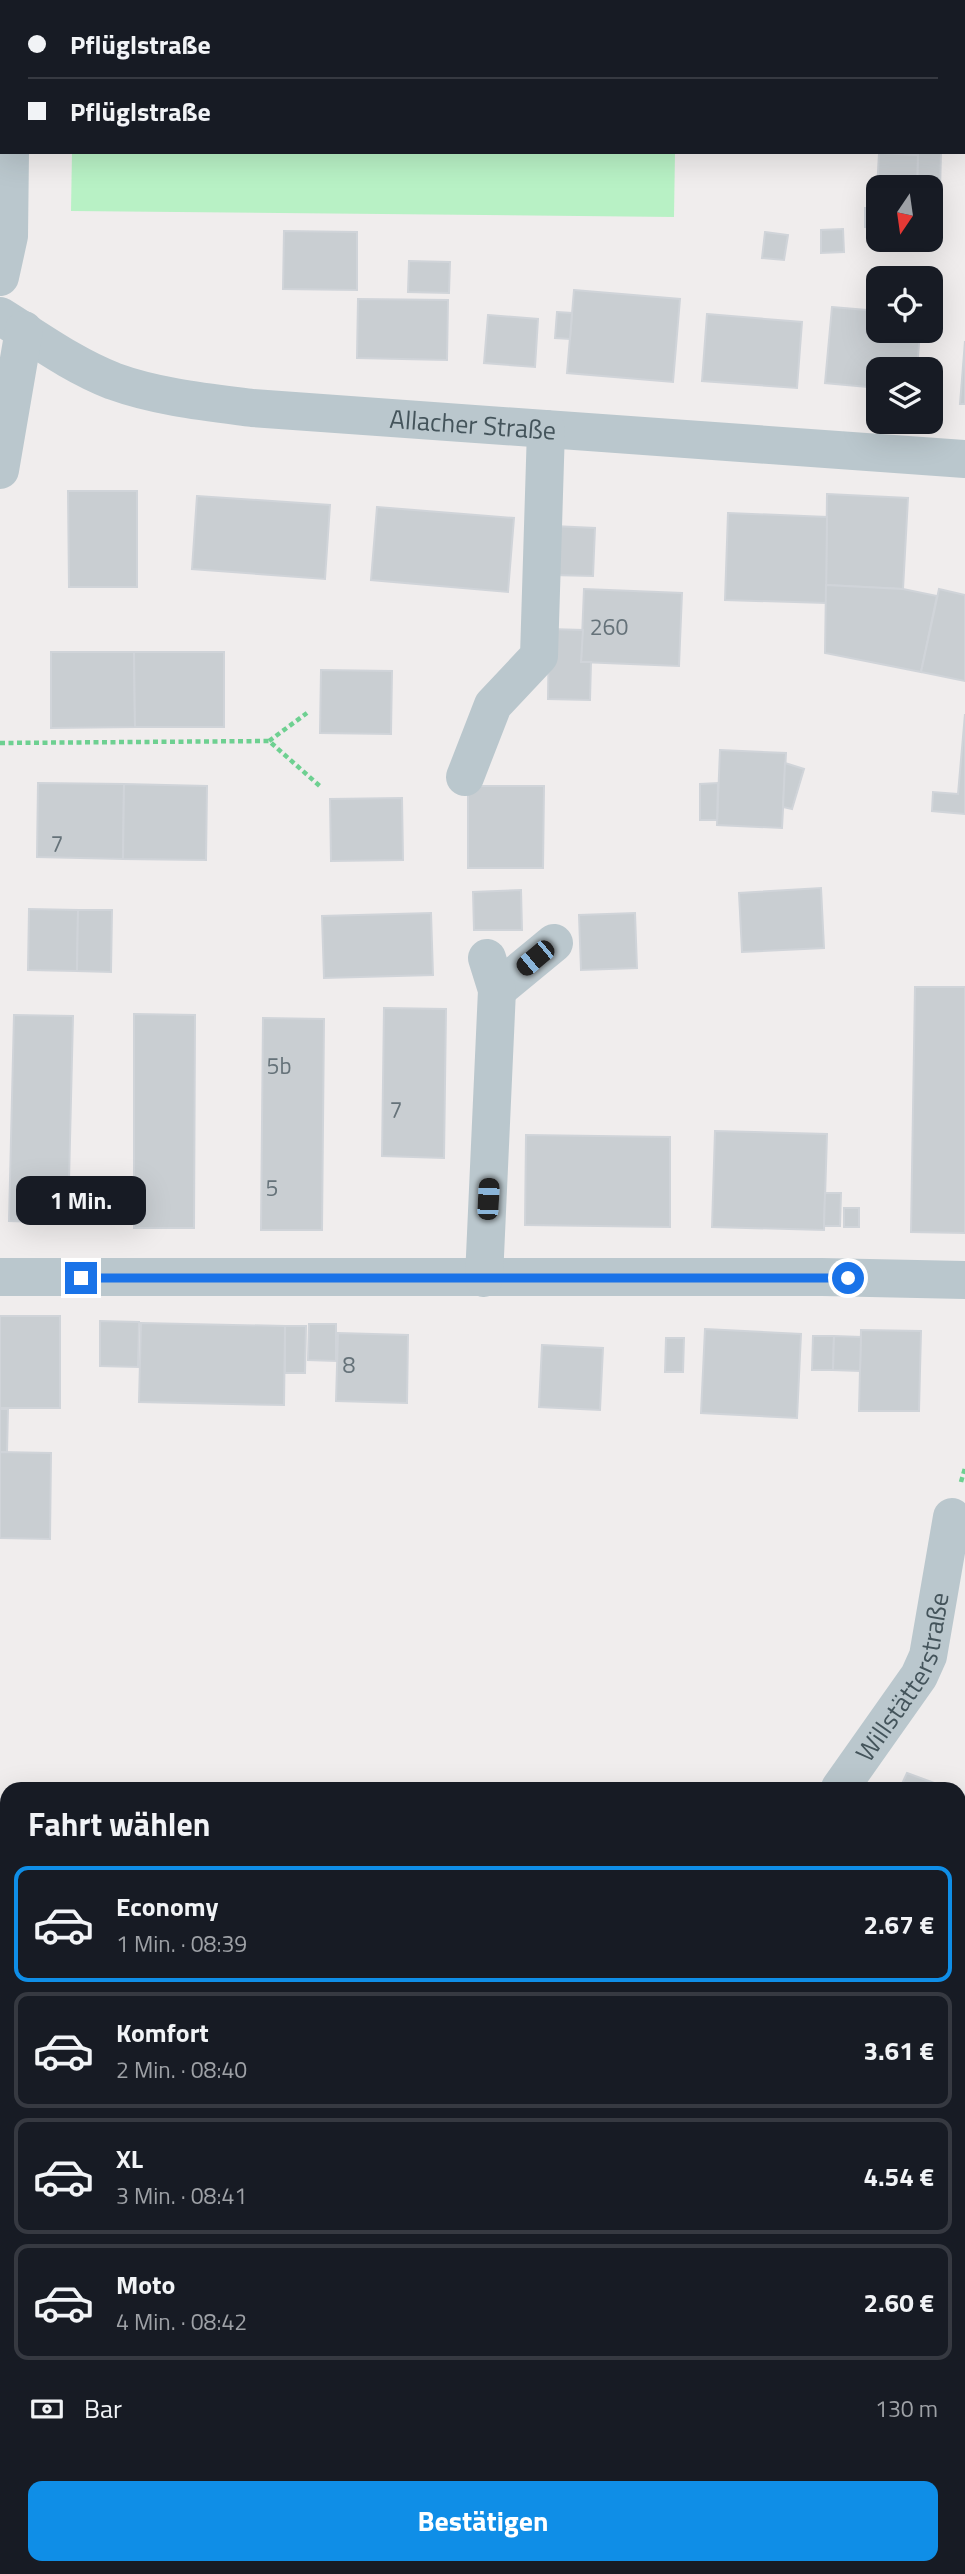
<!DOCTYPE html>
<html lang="de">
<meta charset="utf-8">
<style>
:root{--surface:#171b24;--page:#242831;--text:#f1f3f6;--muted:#9ea1a6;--line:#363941;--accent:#0f8ee7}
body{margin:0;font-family:"Titillium Web",sans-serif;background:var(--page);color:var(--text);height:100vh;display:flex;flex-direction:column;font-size:26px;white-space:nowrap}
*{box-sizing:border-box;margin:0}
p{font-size:23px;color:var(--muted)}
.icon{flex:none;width:38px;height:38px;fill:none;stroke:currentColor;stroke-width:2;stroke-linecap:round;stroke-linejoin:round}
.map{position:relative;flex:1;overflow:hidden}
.drawer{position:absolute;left:0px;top:1782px;width:966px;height:793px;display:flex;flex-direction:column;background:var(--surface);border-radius:21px 21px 0 0;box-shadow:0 7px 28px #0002}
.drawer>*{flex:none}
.top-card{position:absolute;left:0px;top:0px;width:966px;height:154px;box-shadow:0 7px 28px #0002;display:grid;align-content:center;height:154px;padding:0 28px;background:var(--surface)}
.needle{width:46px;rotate:193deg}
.controls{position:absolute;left:866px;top:175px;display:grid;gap:14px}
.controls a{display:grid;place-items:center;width:77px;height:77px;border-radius:14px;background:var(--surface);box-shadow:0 7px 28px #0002;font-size:35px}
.end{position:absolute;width:32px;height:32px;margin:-16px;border:9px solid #1a73e8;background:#fff;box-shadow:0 0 0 4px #fff}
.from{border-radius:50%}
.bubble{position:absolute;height:49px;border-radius:14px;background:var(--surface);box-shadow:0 7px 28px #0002;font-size:23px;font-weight:700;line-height:49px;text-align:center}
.car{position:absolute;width:21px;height:42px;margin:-21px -10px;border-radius:9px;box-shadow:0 0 5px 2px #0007;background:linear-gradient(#222 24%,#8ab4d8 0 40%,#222 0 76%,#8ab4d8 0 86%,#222 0)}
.top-card b{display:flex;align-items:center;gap:24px;height:66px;font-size:26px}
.top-card b+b{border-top:2px solid var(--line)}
.top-card i{width:18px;height:18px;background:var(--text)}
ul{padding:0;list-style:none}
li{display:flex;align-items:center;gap:21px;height:116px;margin:0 14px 10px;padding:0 14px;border:4px solid var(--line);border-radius:14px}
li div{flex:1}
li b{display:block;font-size:26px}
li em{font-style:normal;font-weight:700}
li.on{border-color:var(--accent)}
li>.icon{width:63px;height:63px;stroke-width:1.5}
h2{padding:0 28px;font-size:32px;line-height:84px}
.pay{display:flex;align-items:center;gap:18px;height:77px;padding:0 28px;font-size:26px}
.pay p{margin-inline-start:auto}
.button{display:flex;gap:14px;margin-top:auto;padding:14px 28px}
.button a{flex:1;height:80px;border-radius:14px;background:var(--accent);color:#fff;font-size:28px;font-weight:700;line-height:80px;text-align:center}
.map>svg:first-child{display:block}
.green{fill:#b8f1c5}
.building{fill:#c9ced2;stroke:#d0d4d9;stroke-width:2}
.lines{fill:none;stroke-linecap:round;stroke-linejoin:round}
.path{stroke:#6ed091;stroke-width:4.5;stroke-dasharray:5 3.5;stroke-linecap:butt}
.minor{stroke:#bac7cd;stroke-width:38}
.route{stroke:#1a73e8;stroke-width:9}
.labels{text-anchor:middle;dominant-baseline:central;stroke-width:5;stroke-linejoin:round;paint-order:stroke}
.number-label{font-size:23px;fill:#657279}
.street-label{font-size:26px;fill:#44545b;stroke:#fff}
</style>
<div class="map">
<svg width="965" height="2574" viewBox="0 0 965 2574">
<rect width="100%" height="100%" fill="#f0eded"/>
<g class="green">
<polygon points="73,0 677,0 73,2"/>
<polygon points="72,152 675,152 674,217 71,211"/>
</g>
<g class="building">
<polygon points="918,152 941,152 939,230 931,230 931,187 917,187"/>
<polygon points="879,153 918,155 917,187 878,187 878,209 876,209"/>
<polygon points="865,208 878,209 878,228 865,227"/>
<polygon points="843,229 844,252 821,253 821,230"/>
<polygon points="284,231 357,232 357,290 283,289"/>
<polygon points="765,232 788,235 784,260 762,258"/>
<polygon points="409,261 450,262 449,293 408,292"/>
<polygon points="574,290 680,299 673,382 567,373"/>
<polygon points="358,299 448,300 447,360 357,358"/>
<polygon points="832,307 878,311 878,331 920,331 917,369 878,369 878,388 825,383"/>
<polygon points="557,312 572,313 570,339 555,338"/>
<polygon points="707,314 802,322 797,388 702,381"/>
<polygon points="488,315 538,319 535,367 484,363"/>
<polygon points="965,341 965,404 960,404"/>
<polygon points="68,491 137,491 137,587 69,587"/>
<polygon points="827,494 908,498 903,589 826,585"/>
<polygon points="197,496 330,505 325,579 192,569"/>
<polygon points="377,507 514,518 508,592 371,580"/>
<polygon points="728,513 827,517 826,603 725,600"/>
<polygon points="553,526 595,528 593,576 551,575"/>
<polygon points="826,585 903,589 937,596 921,672 825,653"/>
<polygon points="584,589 682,593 679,666 581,662"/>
<polygon points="939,589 965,595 965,681 921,672"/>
<polygon points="549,629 583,630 581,662 591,662 590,700 548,699"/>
<polygon points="51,652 134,652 135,727 51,728"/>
<polygon points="134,652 224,652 224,727 135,727"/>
<polygon points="321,670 392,671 391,734 320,733"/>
<polygon points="965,714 965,814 932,811 933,792 958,794"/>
<polygon points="720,750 786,753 782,828 717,825"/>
<polygon points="785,763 804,769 792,809 783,807"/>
<polygon points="38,783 124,784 123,859 37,857"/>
<polygon points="718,783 717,820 700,820 700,784"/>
<polygon points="124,784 207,786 206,860 123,859"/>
<polygon points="468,786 544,786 543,868 468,868"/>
<polygon points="402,798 403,860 331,861 330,799"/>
<polygon points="821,888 824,948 742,952 739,893"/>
<polygon points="521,890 522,930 474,930 473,892"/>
<polygon points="29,909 78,910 77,971 28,970"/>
<polygon points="78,910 112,910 111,972 77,971"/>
<polygon points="431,913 433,975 324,978 322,916"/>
<polygon points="635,913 637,968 581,970 579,915"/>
<polygon points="915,987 965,987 965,1233 911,1232"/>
<polygon points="384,1008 446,1009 444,1158 382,1156"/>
<polygon points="134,1014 195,1015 194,1228 134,1228"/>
<polygon points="14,1015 73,1016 68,1223 9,1221"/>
<polygon points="263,1018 324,1019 322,1230 261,1230"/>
<polygon points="715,1131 827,1134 824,1230 712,1227"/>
<polygon points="526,1135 670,1137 670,1227 525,1225"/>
<polygon points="825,1193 841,1193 840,1226 824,1226"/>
<rect x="844" y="1208" width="15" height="19"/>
<rect x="0" y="1316" width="60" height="92"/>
<polygon points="100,1321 139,1322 138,1367 100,1366"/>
<polygon points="141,1323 285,1326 284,1405 139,1402"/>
<polygon points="309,1324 336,1324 336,1361 308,1360"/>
<polygon points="285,1326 306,1326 305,1373 285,1373"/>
<polygon points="705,1329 801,1334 797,1418 701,1413"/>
<polygon points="861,1330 921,1331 919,1411 859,1411"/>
<polygon points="338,1333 408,1335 407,1403 336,1401"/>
<polygon points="813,1336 834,1336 833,1370 812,1370"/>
<polygon points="834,1336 861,1337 860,1371 833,1370"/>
<polygon points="666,1338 684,1338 683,1372 665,1372"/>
<polygon points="542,1345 603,1348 600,1410 539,1407"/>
<polygon points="0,1409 8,1409 7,1452 0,1452"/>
<polygon points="0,1452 51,1453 50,1539 0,1538"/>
<polygon points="907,1773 948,1788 900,1788"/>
<polygon points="959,1793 965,1795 965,1830 959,1846"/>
<polygon points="959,1890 965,1891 964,1923 959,1922"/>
<rect x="959" y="2032" width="6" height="71"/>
<polygon points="965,2217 965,2242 959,2238 959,2225"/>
<polygon points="0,2310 7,2312 7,2387 0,2385"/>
<polygon points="20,2567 88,2567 111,2570 110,2574 19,2574"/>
<polygon points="153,2567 195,2567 234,2571 233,2574 152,2574"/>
</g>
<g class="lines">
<g class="path">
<polyline points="269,741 307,713"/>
<polyline points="0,743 269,741 322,788"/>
<polyline points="961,1482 965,1468"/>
</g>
<g class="minor">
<polyline points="12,2 12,0"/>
<polyline points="964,95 965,95"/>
<polyline points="0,277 9,236 10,152"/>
<path id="s1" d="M 0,316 C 37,339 72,365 113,381 C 157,397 205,402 252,408 L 965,459"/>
<polyline points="0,470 24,330"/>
<polyline points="465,777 493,705 539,656 546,429"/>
<polyline points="497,990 554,943"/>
<polyline points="0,1277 822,1277 965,1280"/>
<polyline points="484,1278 497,990 487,958"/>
<path id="s2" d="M 840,1788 L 919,1676 L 928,1656 L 952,1517"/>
<polyline points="959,2184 965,2182"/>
<polyline points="0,2455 1,2441"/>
<polyline points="959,2534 965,2534"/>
<polyline points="588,2574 590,2567"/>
</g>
</g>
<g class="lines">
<polyline class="route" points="81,1278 848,1278"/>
</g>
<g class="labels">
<g class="number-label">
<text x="609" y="626">260</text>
<text x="57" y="843">7</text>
<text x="279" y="1065">5b</text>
<text x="396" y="1109">7</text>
<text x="272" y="1187">5</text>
<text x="349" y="1364">8</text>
</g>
<g class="street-label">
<text stroke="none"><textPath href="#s1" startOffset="494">Allacher Straße</textPath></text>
<text stroke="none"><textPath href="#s2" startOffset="130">Willstätterstraße</textPath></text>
</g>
</g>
</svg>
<div class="controls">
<a><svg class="needle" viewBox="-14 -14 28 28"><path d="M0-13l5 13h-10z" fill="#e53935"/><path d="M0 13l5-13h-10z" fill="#9ea1a6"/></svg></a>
<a><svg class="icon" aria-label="locate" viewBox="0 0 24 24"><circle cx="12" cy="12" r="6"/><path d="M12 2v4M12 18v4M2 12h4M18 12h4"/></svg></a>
<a><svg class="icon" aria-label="layers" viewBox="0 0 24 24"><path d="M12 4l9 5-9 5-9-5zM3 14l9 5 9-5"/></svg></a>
</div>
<i class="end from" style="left:848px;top:1278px"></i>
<i class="end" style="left:81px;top:1278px"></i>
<div class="bubble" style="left:16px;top:1176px;width:130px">1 Min.</div>
<i class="car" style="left:535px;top:958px;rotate:230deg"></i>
<i class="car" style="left:488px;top:1199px;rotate:3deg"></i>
<div class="top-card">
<b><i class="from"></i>Pflüglstraße</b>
<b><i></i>Pflüglstraße</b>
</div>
<section class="drawer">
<h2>Fahrt wählen</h2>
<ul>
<li class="on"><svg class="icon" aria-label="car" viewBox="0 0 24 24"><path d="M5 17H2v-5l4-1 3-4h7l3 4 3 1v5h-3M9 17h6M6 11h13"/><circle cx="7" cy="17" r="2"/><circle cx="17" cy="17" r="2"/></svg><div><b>Economy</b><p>1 Min. · 08:39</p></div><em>2.67 €</em></li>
<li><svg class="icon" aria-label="car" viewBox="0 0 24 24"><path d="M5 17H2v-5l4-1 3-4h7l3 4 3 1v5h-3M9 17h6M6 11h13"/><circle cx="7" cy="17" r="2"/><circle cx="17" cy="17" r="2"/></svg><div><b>Komfort</b><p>2 Min. · 08:40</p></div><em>3.61 €</em></li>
<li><svg class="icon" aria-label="car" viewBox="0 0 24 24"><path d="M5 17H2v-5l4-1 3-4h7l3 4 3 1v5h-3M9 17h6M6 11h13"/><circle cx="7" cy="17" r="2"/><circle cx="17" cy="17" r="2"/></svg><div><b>XL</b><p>3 Min. · 08:41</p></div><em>4.54 €</em></li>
<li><svg class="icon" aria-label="car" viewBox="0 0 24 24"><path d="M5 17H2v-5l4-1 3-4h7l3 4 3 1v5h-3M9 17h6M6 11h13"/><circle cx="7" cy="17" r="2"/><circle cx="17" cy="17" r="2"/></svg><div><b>Moto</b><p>4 Min. · 08:42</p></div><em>2.60 €</em></li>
</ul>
<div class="pay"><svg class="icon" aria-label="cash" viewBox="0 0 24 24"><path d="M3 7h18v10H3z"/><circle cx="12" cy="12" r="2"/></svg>Bar<p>130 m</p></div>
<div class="button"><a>Bestätigen</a></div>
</section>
</div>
